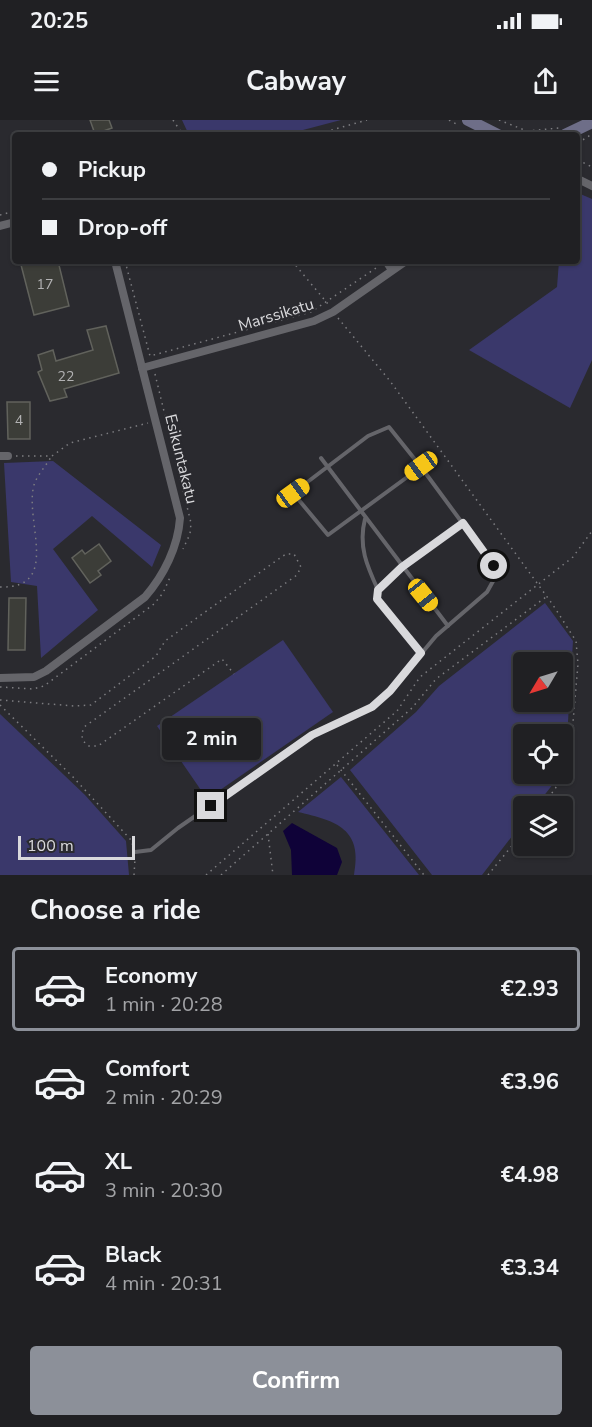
<!DOCTYPE html>
<meta charset="utf-8">
<style>
:root{--surface:#202023;--page:#28282b;--text:#f1f3f6;--muted:#a2a3a6;--line:#3d3e41;--accent:#8c9099}
body{margin:0;font-family:"Nunito Sans",sans-serif;background:var(--page);color:var(--text);height:100vh;display:flex;flex-direction:column;font-size:22px;white-space:nowrap}
*{box-sizing:border-box;margin:0}
p{font-size:20px;color:var(--muted)}
.icon{flex:none;width:33px;height:33px;fill:none;stroke:currentColor;stroke-width:2;stroke-linecap:round;stroke-linejoin:round}
.map{position:relative;height:755px;overflow:hidden}
.side{display:flex;flex-direction:column;background:var(--surface);flex:1}
.side>*{flex:none}
.guide{position:absolute;left:12px;top:12px;width:568px;height:132px;border-radius:6px;box-shadow:0 2px 4px #0004,0 0 0 2px var(--line);display:grid;align-content:center;height:132px;padding:0 30px;background:var(--surface)}
.needle{width:39px;rotate:232deg}
.fabs{position:absolute;left:513px;top:532px;display:grid;gap:12px}
.fabs a{display:grid;place-items:center;width:60px;height:60px;border-radius:6px;background:var(--surface);box-shadow:0 2px 4px #0004,0 0 0 2px var(--line);font-size:30px}
.scale{position:absolute;left:18px;bottom:15px;width:117px;box-sizing:border-box;padding-left:6px;border:3px solid #d9d9dc;border-top:0;font-size:16px;line-height:21px;white-space:nowrap;color:#d9d9dc;-webkit-text-stroke:4px #2a2a2f;paint-order:stroke}
.end{position:absolute;width:27px;height:27px;margin:-14px;border:8px solid #d9d9dc;background:#111;box-shadow:0 0 0 3px #111}
.from{border-radius:50%}
.bubble{position:absolute;height:42px;border-radius:6px;background:var(--surface);box-shadow:0 2px 4px #0004,0 0 0 2px var(--line);font-size:20px;font-weight:700;line-height:42px;text-align:center}
.car{position:absolute;width:18px;height:36px;margin:-18px -9px;border-radius:8px;box-shadow:0 0 4px 2px #0007;background:linear-gradient(#f5c518 24%,#345 0 40%,#f5c518 0 76%,#345 0 86%,#f5c518 0)}
.guide b{display:flex;align-items:center;gap:21px;height:57px;font-size:22px}
.guide b+b{border-top:2px solid var(--line)}
.guide i{width:15px;height:15px;background:var(--text)}
ul{padding:0;list-style:none}
li{display:flex;align-items:center;gap:18px;height:84px;margin:0 12px 9px;padding:0 18px;border:3px solid transparent;border-radius:6px}
li div{flex:1}
li b{display:block;font-size:22px}
li em{font-style:normal;font-weight:700}
li.on{border-color:var(--accent)}
li>.icon{width:54px;height:54px;stroke-width:1.5}
h2{padding:0 30px;font-size:27px;line-height:72px}
.primary-button{display:flex;gap:12px;margin-top:auto;padding:12px 30px}
.primary-button a{flex:1;height:69px;border-radius:6px;background:var(--accent);color:#fff;font-size:24px;font-weight:700;line-height:69px;text-align:center}
.status{display:flex;justify-content:space-between;align-items:center;height:42px;padding:0 30px;background:var(--surface);direction:ltr}
.status svg{height:16px;fill:currentColor}
header{display:flex;justify-content:space-between;align-items:center;height:78px;padding:0 30px;background:var(--surface);font-size:27px;font-weight:700}
.map>svg:first-child{display:block}
.green{fill:#3a386b;fill-rule:evenodd}
.water{fill:#0f0238}
.building{fill:#3c3d38;stroke:#61625c;stroke-width:1.5}
.lines{fill:none;stroke-linecap:round;stroke-linejoin:round}
.path{stroke:#7d7d81;stroke-width:1.5;stroke-dasharray:1.5 4.5;stroke-linecap:butt}
.lane{stroke:#65656a;stroke-width:4}
.street{stroke:#65656a;stroke-width:8}
.secondary{stroke:#6e6e88;stroke-width:12}
.route{stroke:#d9d9dc;stroke-width:8}
.labels{text-anchor:middle;dominant-baseline:central;stroke-width:4.5;stroke-linejoin:round;paint-order:stroke}
.number-label{font-size:14px;fill:#b2b2b3}
.street-label{font-size:16px;fill:#d9d9dc;stroke:#2a2a2f}
</style>
<div class="status"><b>20:25</b><svg viewBox="0 0 49 12"><path d="M0 12V9h3v3zM5 12V6h3v6zM10 12V3h3v9zM15 12V0h3v12zM26 1h20v11H26zM47 4h2v5h-2z"/></svg></div>
<header><svg class="icon" aria-label="menu" viewBox="0 0 24 24"><path d="M4 6h16M4 12h16M4 18h16"/></svg>Cabway<svg class="icon" aria-label="share" viewBox="0 0 24 24"><path d="M12 15V3M7 8l5-5 5 5M5 13v7h14v-7"/></svg></header>
<div class="map">
<svg width="592" height="755" viewBox="0 0 592 755">
<rect width="100%" height="100%" fill="#2a2a2f"/>
<g class="green">
<polygon points="182,0 341,0 284,15 189,15"/>
<polygon points="578,73 592,79 592,240 570,288 469,230 557,167 559,141 578,141"/>
<polygon points="53,341 161,425 152,447 92,396 53,429 98,490 41,538 37,466 11,462 4,343"/>
<path d="M 545,483 L 573,521 L 565,650 L 563,653 L 562,615 L 524,615 L 524,654 L 561,654 L 535,687 L 524,687 L 523,702 L 482,755 L 432,755 L 350,650 L 416,592 L 439,566 ZM 524,543 L 562,543 L 562,582 L 524,582 Z"/>
<polygon points="283,520 333,592 207,679 157,606"/>
<polygon points="0,594 85,675 126,721 129,755 0,755"/>
<path d="M 341,657 L 419,755 L 354,755 C 363,709 337,701 298,692 Z"/>
</g>
<polygon class="water" points="292,703 337,728 342,742 337,755 292,755 291,730 283,711"/>
<g class="building">
<polygon points="90,0 109,0 112,8 95,14"/>
<polygon points="20,141 58,141 69,186 34,195"/>
<polygon points="106,206 119,253 64,269 67,277 50,281 38,252 42,250 38,235 53,230 56,241 93,230 87,210"/>
<polygon points="7,282 30,282 30,319 8,319"/>
<polygon points="99,424 111,441 98,451 101,455 90,463 72,438 82,430 85,434"/>
<polygon points="9,478 26,478 25,530 8,530"/>
</g>
<g class="lines">
<g class="path">
<polyline points="173,0 183,15"/>
<polyline points="449,0 458,5"/>
<polyline points="499,0 527,11 559,8"/>
<polyline points="314,15 367,0"/>
<polyline points="578,23 592,14"/>
<polyline points="578,40 592,47"/>
<polyline points="0,95 15,91"/>
<polyline points="125,141 150,236 311,192 379,146"/>
<polyline points="292,141 328,184"/>
<polyline points="338,198 390,261 553,485 576,521 578,544 569,649 542,687"/>
<polyline points="155,254 191,403 190,414 183,429"/>
<polyline points="16,336 52,336 70,323 148,303"/>
<path d="M 0,467 C 62,469 24,401 34,365 C 37,355 46,346 51,337"/>
<polyline points="0,567 33,569 44,566 154,484 163,473 171,455"/>
<path d="M 0,580 L 74,586 L 91,585 L 156,536 L 165,521 L 280,438 L 286,434 L 294,434 L 301,447 L 297,455 L 84,607 C 81,615 81,620 88,626 L 98,626 L 222,539 L 234,554"/>
<polyline points="0,585 73,657 131,720 133,726"/>
<polyline points="337,645 424,755"/>
<polyline points="268,714 273,755"/>
<polyline points="134,755 135,739"/>
<polyline points="206,755 397,591 420,557 573,437 592,411"/>
<polyline points="221,755 412,588 436,559 546,477"/>
<polyline points="488,755 524,711"/>
</g>
<g class="lane">
<polyline points="321,338 448,506"/>
<path d="M 365,399 C 358,426 367,446 378,470"/>
<polyline points="421,533 377,479 378,470 402,447 463,403"/>
<polyline points="135,732 151,730 178,708 312,615 372,587 390,571 436,516 487,472 497,454 494,446 421,347 328,415 293,373 368,316 389,307 421,347"/>
</g>
<g class="street">
<polyline points="578,59 592,66"/>
<polyline points="0,106 15,102"/>
<polyline points="386,141 392,150"/>
<polyline points="142,248 314,201 333,192 406,141"/>
<polyline points="0,336 8,336"/>
<path d="M 0,558 L 34,557 L 46,551 L 145,477 C 164,455 178,427 180,398 L 115,141"/>
</g>
<g class="secondary">
<polyline points="468,0 498,15"/>
<polyline points="565,15 592,2"/>
</g>
</g>
<g class="lines">
<polyline class="route" points="211,686 312,615 372,587 390,571 421,533 377,479 378,470 402,447 463,403 494,446"/>
</g>
<g class="labels">
<g class="number-label">
<text x="45" y="164">17</text>
<text x="66" y="256">22</text>
<text x="19" y="300">4</text>
</g>
<g class="street-label">
<text transform="translate(276 195) rotate(-17)">Marssikatu</text>
<text transform="translate(181 339) rotate(76)">Esikuntakatu</text>
</g>
</g>
</svg>
<div class="fabs">
<a><svg class="needle" viewBox="-14 -14 28 28"><path d="M0-13l5 13h-10z" fill="#e53935"/><path d="M0 13l5-13h-10z" fill="#a2a3a6"/></svg></a>
<a><svg class="icon" aria-label="locate" viewBox="0 0 24 24"><circle cx="12" cy="12" r="6"/><path d="M12 2v4M12 18v4M2 12h4M18 12h4"/></svg></a>
<a><svg class="icon" aria-label="layers" viewBox="0 0 24 24"><path d="M12 4l9 5-9 5-9-5zM3 14l9 5 9-5"/></svg></a>
</div>
<div class="scale">100 m</div>
<i class="end from" style="left:494px;top:446px"></i>
<i class="end" style="left:211px;top:686px"></i>
<div class="bubble" style="left:162px;top:598px;width:99px">2 min</div>
<i class="car" style="left:421px;top:346px;rotate:234deg"></i>
<i class="car" style="left:293px;top:373px;rotate:54deg"></i>
<i class="car" style="left:423px;top:475px;rotate:141deg"></i>
<div class="guide">
<b><i class="from"></i>Pickup</b>
<b><i></i>Drop-off</b>
</div>
</div>
<section class="side">
<h2>Choose a ride</h2>
<ul>
<li class="on"><svg class="icon" aria-label="car" viewBox="0 0 24 24"><path d="M5 17H2v-5l4-1 3-4h7l3 4 3 1v5h-3M9 17h6M6 11h13"/><circle cx="7" cy="17" r="2"/><circle cx="17" cy="17" r="2"/></svg><div><b>Economy</b><p>1 min · 20:28</p></div><em>€2.93</em></li>
<li><svg class="icon" aria-label="car" viewBox="0 0 24 24"><path d="M5 17H2v-5l4-1 3-4h7l3 4 3 1v5h-3M9 17h6M6 11h13"/><circle cx="7" cy="17" r="2"/><circle cx="17" cy="17" r="2"/></svg><div><b>Comfort</b><p>2 min · 20:29</p></div><em>€3.96</em></li>
<li><svg class="icon" aria-label="car" viewBox="0 0 24 24"><path d="M5 17H2v-5l4-1 3-4h7l3 4 3 1v5h-3M9 17h6M6 11h13"/><circle cx="7" cy="17" r="2"/><circle cx="17" cy="17" r="2"/></svg><div><b>XL</b><p>3 min · 20:30</p></div><em>€4.98</em></li>
<li><svg class="icon" aria-label="car" viewBox="0 0 24 24"><path d="M5 17H2v-5l4-1 3-4h7l3 4 3 1v5h-3M9 17h6M6 11h13"/><circle cx="7" cy="17" r="2"/><circle cx="17" cy="17" r="2"/></svg><div><b>Black</b><p>4 min · 20:31</p></div><em>€3.34</em></li>
</ul>
<div class="primary-button"><a>Confirm</a></div>
</section>
